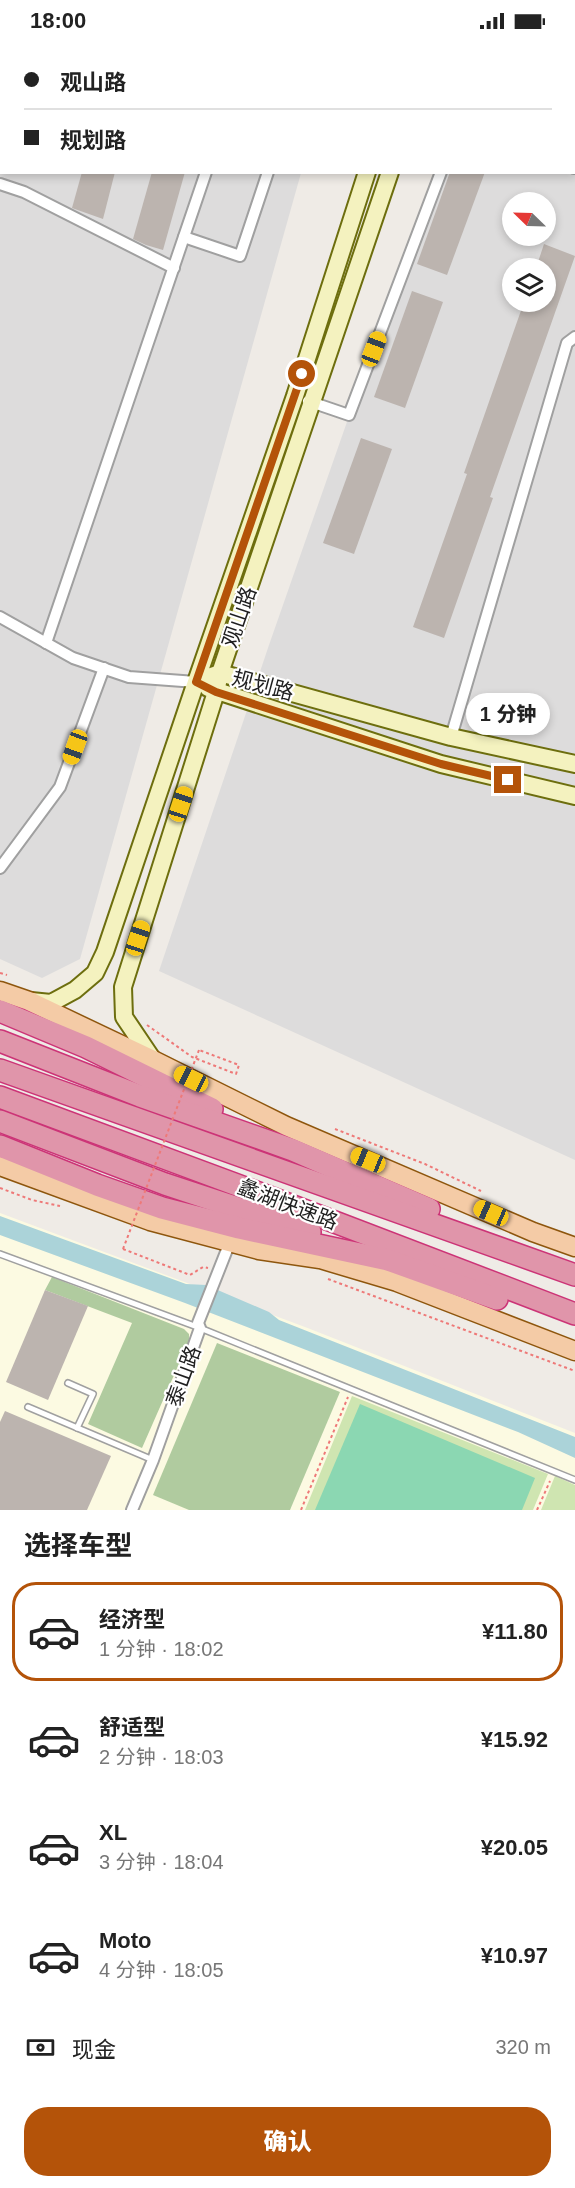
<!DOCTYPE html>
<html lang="zh">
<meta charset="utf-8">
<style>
:root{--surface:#fff;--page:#f6f6f6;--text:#222;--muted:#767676;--line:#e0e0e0;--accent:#b45309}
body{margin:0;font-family:Helvetica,"Noto Sans SC",sans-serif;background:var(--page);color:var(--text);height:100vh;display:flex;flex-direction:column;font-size:22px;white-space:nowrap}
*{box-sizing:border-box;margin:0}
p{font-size:20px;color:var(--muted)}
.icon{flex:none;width:33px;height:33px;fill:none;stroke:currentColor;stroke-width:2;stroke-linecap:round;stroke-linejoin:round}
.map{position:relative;height:1468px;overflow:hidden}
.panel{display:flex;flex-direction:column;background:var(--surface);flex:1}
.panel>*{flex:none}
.guide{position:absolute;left:0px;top:0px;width:576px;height:132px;box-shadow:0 3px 9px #0003;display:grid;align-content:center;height:132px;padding:0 24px;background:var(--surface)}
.needle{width:39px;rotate:293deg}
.controls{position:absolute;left:502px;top:150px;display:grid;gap:12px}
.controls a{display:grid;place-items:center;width:54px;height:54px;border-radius:50%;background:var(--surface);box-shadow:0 3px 9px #0003;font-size:30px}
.end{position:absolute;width:27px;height:27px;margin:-14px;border:8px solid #b45309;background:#fff;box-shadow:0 0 0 3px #fff}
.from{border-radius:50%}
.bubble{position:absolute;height:42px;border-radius:21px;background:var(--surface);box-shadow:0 3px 9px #0003;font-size:20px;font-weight:800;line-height:42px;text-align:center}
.car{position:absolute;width:18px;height:36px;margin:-18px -9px;border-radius:8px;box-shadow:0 0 4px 2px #0007;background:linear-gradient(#f5c518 24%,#345 0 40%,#f5c518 0 76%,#345 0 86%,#f5c518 0)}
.guide b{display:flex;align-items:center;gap:21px;height:57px;font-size:22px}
.guide b+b{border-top:2px solid var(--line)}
.guide i{width:15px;height:15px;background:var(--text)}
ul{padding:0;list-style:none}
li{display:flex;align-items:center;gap:18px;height:99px;margin:0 12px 9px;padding:0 12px;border:3px solid transparent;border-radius:24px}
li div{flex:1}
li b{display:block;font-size:22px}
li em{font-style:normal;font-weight:800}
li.active{border-color:var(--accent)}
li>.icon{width:54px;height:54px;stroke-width:1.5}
h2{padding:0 24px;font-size:27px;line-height:72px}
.pay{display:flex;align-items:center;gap:15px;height:66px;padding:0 24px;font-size:22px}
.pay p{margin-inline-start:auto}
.button{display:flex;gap:12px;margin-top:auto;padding:12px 24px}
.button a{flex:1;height:69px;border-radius:24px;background:var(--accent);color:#fff;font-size:24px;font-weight:800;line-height:69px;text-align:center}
.status{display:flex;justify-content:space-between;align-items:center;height:42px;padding:0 30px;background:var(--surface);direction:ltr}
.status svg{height:16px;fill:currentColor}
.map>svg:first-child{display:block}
.residential{fill:#dddcdc;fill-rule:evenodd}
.education{fill:#fcfae2}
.grass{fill:#cfe5b1}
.forest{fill:#b0cb9f}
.pitch{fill:#8bd7b2}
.water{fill:#abd3d9}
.building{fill:#bcb4af}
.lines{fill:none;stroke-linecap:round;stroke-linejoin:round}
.lane-casing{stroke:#a0a0a0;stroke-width:8}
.street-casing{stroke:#a0a0a0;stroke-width:14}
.secondary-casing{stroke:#6d6e0e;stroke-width:20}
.primary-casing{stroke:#8e560d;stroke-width:21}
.highway-casing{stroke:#cc3477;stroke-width:24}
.path{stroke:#ee7978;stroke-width:2;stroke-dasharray:3 3;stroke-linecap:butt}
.lane{stroke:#fff;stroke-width:5}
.street{stroke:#fff;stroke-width:10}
.secondary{stroke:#f4f2bf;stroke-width:16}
.primary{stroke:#f4cba6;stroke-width:18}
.highway{stroke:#e095aa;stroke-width:21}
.path-bridge{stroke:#ee7978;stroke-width:2;stroke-dasharray:3 3;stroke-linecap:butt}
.route{stroke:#b45309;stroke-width:8}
.labels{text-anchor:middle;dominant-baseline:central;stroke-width:4.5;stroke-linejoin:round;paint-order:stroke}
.street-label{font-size:21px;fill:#1f1f1f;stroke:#fff}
</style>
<div class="status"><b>18:00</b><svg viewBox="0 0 49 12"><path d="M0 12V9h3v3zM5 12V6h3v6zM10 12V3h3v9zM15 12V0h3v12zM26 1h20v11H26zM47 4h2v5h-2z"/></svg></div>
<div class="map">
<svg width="575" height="1468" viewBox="0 0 575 1468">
<rect width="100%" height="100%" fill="#efebe6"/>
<g class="residential">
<polygon points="0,0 337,0 2,2 2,130 301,131 80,917 42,936 0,917"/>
<path d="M 480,0 L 575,0 L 575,1118 L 159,929 L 269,603 L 434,131 L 574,130 L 574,2 L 479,1 ZM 513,160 L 546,160 L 546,194 L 513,194 ZM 513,226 L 546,226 L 546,260 L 513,260 Z"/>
</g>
<polygon class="education" points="0,1171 305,1285 575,1391 575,1468 0,1468"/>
<g class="grass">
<polygon points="352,1354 548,1432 533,1468 305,1468"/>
<polygon points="555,1434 575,1443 575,1468 541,1468"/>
</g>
<g class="forest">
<polygon points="52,1235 184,1287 189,1292 189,1299 142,1406 88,1382 132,1281 45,1248"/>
<polygon points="217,1301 340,1350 290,1468 189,1468 153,1453"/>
</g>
<polygon class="pitch" points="360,1362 535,1436 522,1468 315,1468"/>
<polygon class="water" points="0,1174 186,1242 206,1243 269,1270 279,1278 575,1395 575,1416 518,1390 185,1261 0,1193"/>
<g class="building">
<polygon points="82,130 115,130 103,177 72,166"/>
<polygon points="152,130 185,130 163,208 146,203 133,197"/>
<polygon points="450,130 485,130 447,233 417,222"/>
<polygon points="544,202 575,214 490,455 493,456 444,596 413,585 467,432 464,431 524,260 546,260 546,226 536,226"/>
<polygon points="412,249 443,260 405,366 374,355"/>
<polygon points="361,396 392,407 354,512 323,501"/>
<polygon points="45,1248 88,1264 48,1358 6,1340"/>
<polygon points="5,1369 111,1414 87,1468 0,1468 0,1380"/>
</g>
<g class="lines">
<g class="lane-casing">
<g id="lane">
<polyline points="0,1212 200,1286 575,1438"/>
<polyline points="68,1341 93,1352 77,1386"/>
<polyline points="28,1365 153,1418"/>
</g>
</g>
<g class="street-casing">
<g id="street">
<polyline points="295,0 296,2"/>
<polyline points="32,2 32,0"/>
<polyline points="250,2 251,0"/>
<polyline points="487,2 487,0"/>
<polyline points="0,109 2,104"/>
<polyline points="574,126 575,126"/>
<polyline points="0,142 24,150 174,226"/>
<polyline points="184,195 240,214 268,130"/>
<polyline points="308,359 349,373 441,130"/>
<polyline points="0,575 73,616 129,635 196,640"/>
<polyline points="46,601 206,130"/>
<polyline points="451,695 567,301 575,295"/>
<polyline points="0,826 60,745 104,626"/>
<polyline points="132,1468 153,1418 200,1286 198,1281 230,1200"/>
</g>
</g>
<g class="secondary-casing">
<g id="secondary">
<polyline points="408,2 408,0"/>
<polyline points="433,2 434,0"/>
<polyline points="211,634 220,631 451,695 575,722"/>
<polyline points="208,646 441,722 575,754"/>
<polyline points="31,959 51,961 75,948 95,931 105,910 196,640 295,354 367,130"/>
<polyline points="153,1018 124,975 123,945 216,650 220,631 390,130"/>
</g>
</g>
<g class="primary-casing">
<g id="primary">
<polyline points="0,949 29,959 153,1018 286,1084 533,1190 575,1205"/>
<polyline points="0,1124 150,1179 259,1208 320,1217 397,1240 575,1309"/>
</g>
</g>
<g class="highway-casing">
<g id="highway">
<polyline points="0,969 86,1005 212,1067"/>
<polyline points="0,999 140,1054 293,1108 429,1167"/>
<polyline points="0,1028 575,1233"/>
<polyline points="0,1055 272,1156 575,1272"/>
<polyline points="0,1079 165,1142 310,1190"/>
<polyline points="0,1104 97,1143 162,1166 239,1186 388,1218 497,1257"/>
</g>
</g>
<g class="path">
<polyline points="0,931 7,933"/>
<polyline points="147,983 192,1015 236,1032 239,1023 199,1008"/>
<polyline points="335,1087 425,1122 481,1149"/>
<polyline points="0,1146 32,1158 60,1164"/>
<polyline points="123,1207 190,1233 203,1225 208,1226"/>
<polyline points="328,1237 575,1329"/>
<polyline points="301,1468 348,1355"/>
<polyline points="537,1468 550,1439"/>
</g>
<use href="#lane" class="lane"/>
<use href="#street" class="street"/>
<use href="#secondary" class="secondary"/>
<use href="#primary" class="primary"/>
<use href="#highway" class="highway"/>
<polyline class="path-bridge" points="123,1207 199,1008"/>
</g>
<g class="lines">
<polyline class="route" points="302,332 196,640 216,650 441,722 508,738"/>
</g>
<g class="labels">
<g class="street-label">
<text transform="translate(239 575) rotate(-71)">观山路</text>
<text transform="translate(263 643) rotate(15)">规划路</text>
<text transform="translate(288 1162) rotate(21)">蠡湖快速路</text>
<text transform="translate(183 1334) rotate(-70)">泰山路</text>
</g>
</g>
</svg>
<div class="controls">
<a><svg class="needle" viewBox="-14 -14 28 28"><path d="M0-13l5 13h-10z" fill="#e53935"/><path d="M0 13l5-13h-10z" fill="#767676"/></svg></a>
<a><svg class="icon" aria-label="layers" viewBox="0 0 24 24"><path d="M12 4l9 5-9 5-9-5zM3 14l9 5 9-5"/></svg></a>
</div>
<i class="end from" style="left:302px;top:332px"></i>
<i class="end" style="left:508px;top:738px"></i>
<div class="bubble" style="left:466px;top:651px;width:84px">1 分钟</div>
<i class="car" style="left:374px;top:307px;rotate:21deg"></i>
<i class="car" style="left:75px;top:705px;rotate:200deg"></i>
<i class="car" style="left:181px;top:762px;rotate:18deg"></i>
<i class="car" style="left:138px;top:896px;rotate:18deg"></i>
<i class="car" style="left:191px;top:1037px;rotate:296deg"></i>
<i class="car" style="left:368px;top:1118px;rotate:292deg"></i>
<i class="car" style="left:491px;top:1171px;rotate:294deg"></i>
<div class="guide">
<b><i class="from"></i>观山路</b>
<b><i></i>规划路</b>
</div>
</div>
<section class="panel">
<h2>选择车型</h2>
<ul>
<li class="active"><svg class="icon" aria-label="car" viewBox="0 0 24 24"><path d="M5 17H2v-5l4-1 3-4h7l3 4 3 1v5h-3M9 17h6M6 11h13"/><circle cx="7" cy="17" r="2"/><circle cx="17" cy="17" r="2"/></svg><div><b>经济型</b><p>1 分钟 · 18:02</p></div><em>¥11.80</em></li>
<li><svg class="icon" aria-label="car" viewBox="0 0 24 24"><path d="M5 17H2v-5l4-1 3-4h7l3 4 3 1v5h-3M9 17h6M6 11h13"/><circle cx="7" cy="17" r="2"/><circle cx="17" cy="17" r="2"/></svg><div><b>舒适型</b><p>2 分钟 · 18:03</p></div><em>¥15.92</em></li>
<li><svg class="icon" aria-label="car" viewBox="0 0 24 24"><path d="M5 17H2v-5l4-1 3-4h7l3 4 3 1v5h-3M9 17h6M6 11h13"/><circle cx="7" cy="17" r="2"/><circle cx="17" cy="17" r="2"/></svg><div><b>XL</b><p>3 分钟 · 18:04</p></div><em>¥20.05</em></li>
<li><svg class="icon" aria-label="car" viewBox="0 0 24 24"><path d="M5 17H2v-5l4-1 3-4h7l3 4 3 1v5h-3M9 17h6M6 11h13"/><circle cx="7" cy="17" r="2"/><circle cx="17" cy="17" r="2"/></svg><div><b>Moto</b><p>4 分钟 · 18:05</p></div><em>¥10.97</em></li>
</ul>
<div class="pay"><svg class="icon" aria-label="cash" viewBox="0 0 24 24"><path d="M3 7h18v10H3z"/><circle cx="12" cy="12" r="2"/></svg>现金<p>320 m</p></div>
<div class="button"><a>确认</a></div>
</section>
